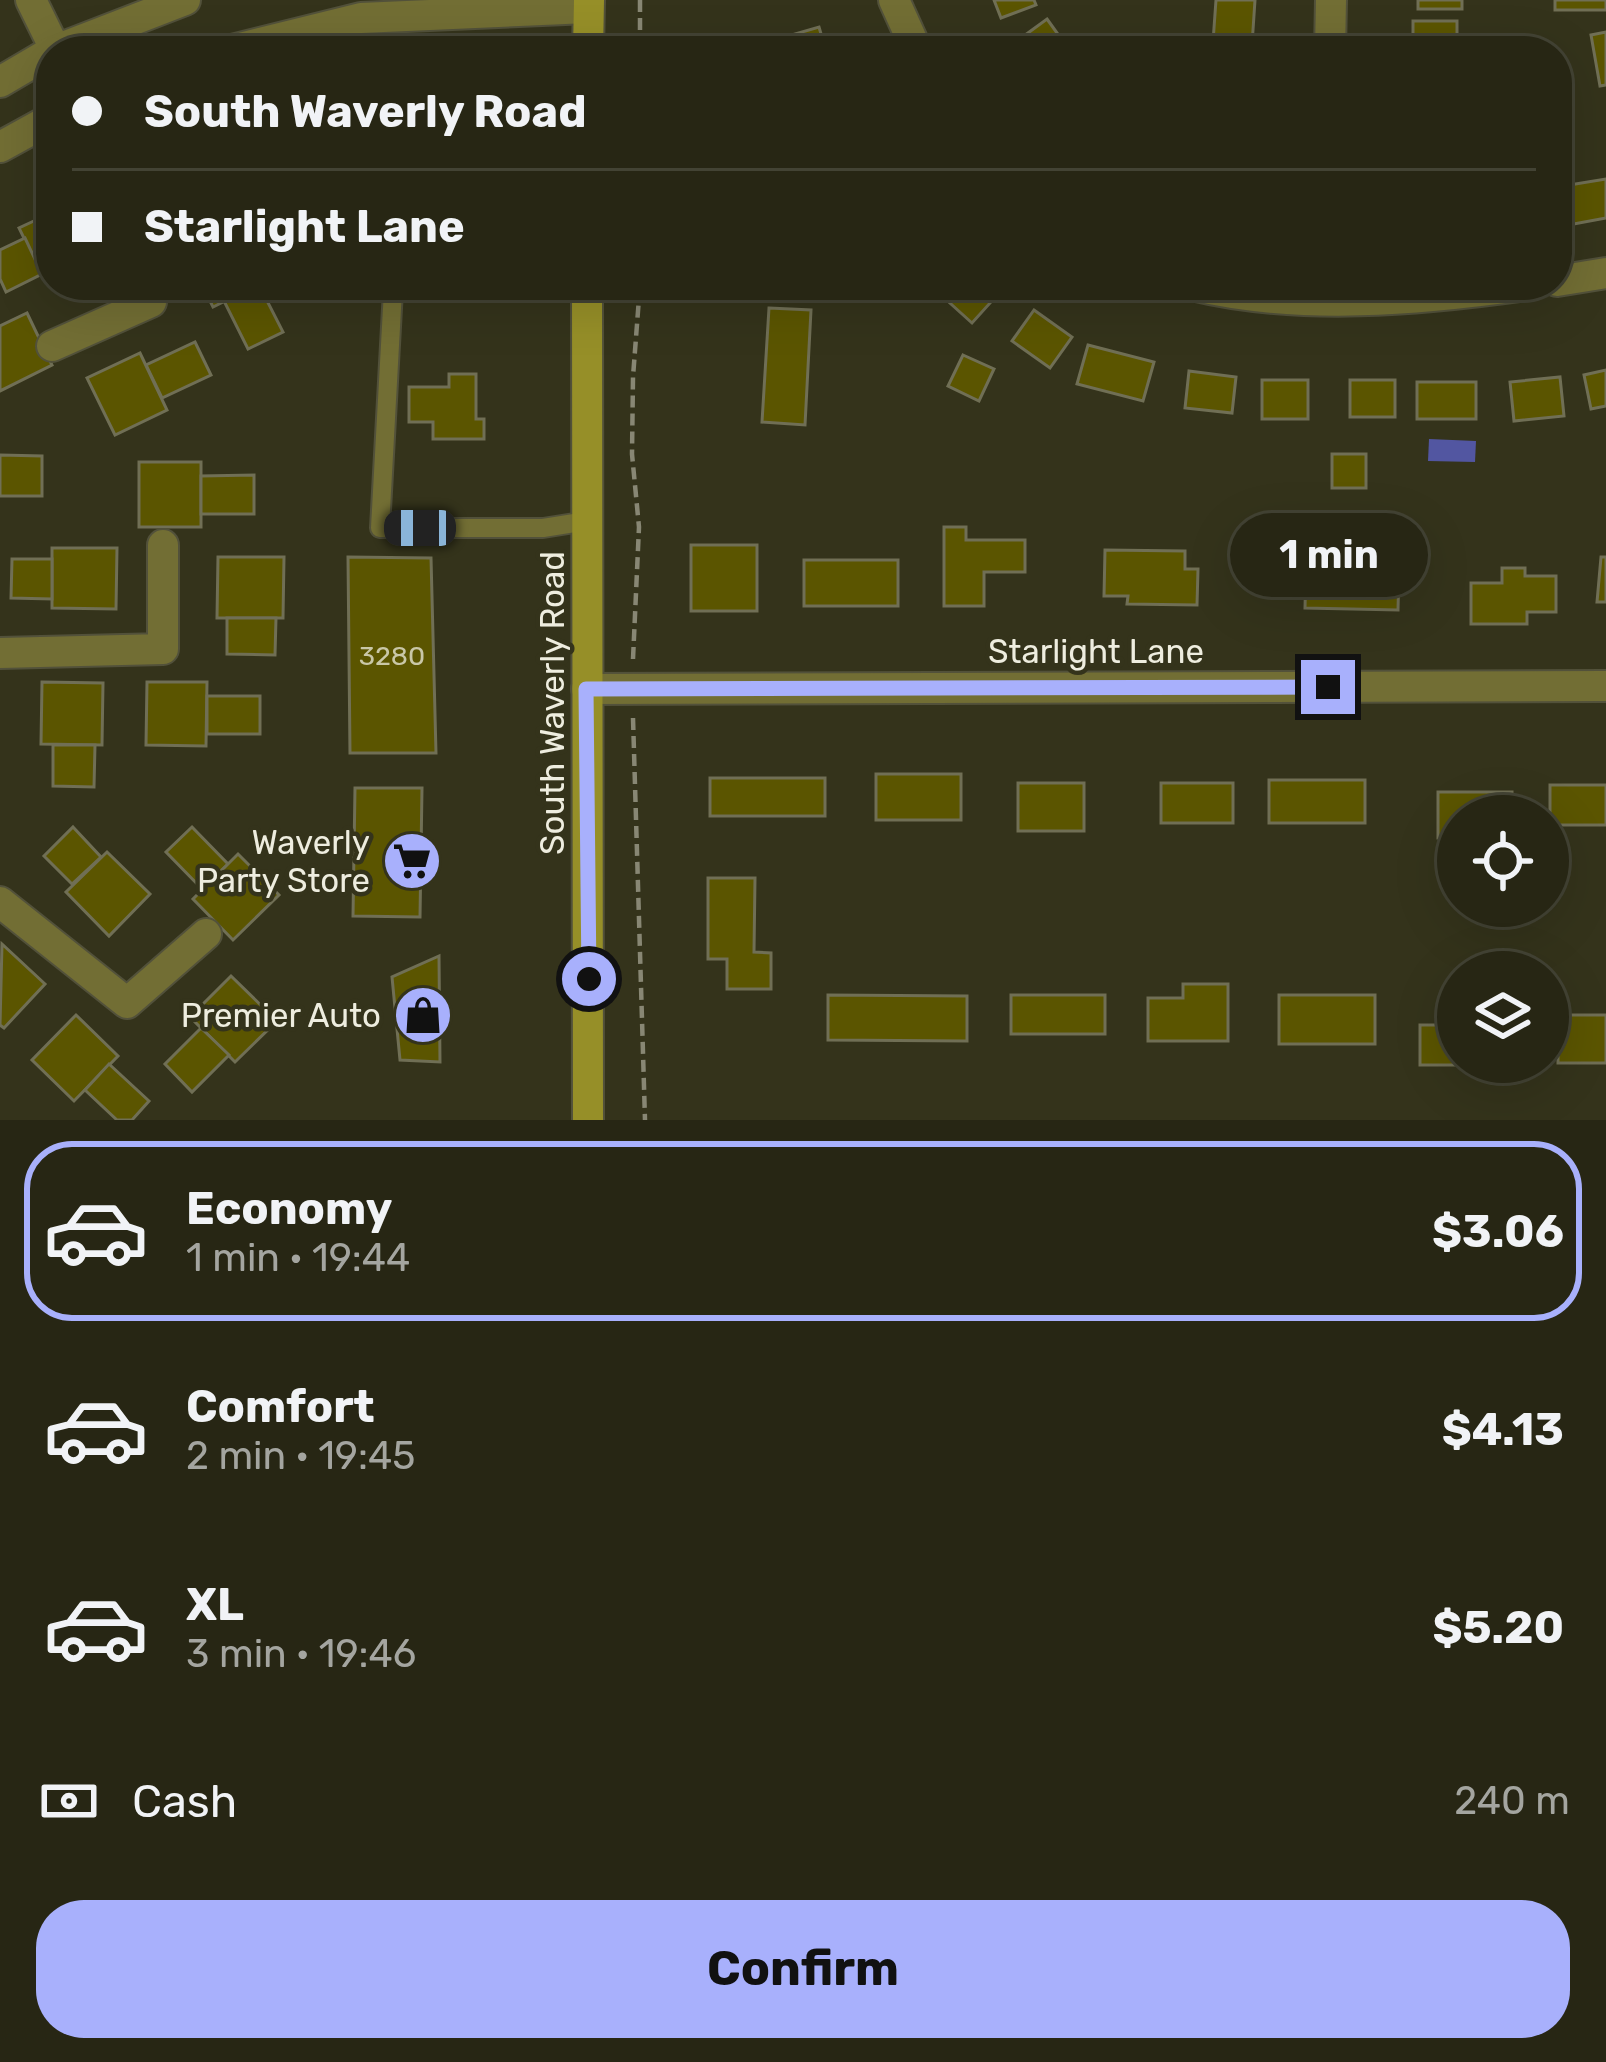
<!DOCTYPE html>
<meta charset="utf-8">
<style>
:root{--surface:#272614;--page:#333222;--text:#f1f3f6;--muted:#a4a5a0;--line:#434334;--accent:#a8b0fc}
body{margin:0;font-family:Rubik,sans-serif;background:var(--page);color:var(--text);height:100vh;display:flex;flex-direction:column;font-size:45px;white-space:nowrap}
*{box-sizing:border-box;margin:0}
p{font-size:39px;color:var(--muted)}
.icon{flex:none;width:66px;height:66px;fill:none;stroke:currentColor;stroke-width:2;stroke-linecap:round;stroke-linejoin:round}
.map{position:relative;height:1120px;overflow:hidden}
.side{display:flex;flex-direction:column;background:var(--surface);flex:1}
.side>*{flex:none}
.guide{position:absolute;left:36px;top:36px;width:1536px;height:264px;border-radius:48px;box-shadow:0 12px 48px #0002,0 0 0 3px var(--line);display:grid;align-content:center;height:264px;padding:0 36px;background:var(--surface)}
.fabs{position:absolute;left:1437px;top:795px;display:grid;gap:24px}
.fabs a{display:grid;place-items:center;width:132px;height:132px;border-radius:50%;background:var(--surface);box-shadow:0 12px 48px #0002,0 0 0 3px var(--line);font-size:60px}
.end{position:absolute;width:54px;height:54px;margin:-27px;border:15px solid #a8b0fc;background:#111;box-shadow:0 0 0 6px #111}
.from{border-radius:50%}
.bubble{position:absolute;height:84px;border-radius:42px;background:var(--surface);box-shadow:0 12px 48px #0002,0 0 0 3px var(--line);font-size:39px;font-weight:700;line-height:84px;text-align:center}
.car{position:absolute;width:36px;height:72px;margin:-36px -18px;border-radius:15px;box-shadow:0 0 9px 3px #0007;background:linear-gradient(#222 24%,#8ab4d8 0 40%,#222 0 76%,#8ab4d8 0 86%,#222 0)}
.guide b{display:flex;align-items:center;gap:42px;height:114px;font-size:45px}
.guide b+b{border-top:3px solid var(--line)}
.guide i{width:30px;height:30px;background:var(--text)}
ul{padding:21px 0 0;list-style:none}
li{display:flex;align-items:center;gap:36px;height:180px;margin:0 24px 18px;padding:0 12px;border:6px solid transparent;border-radius:48px}
li div{flex:1}
li b{display:block;font-size:45px}
li em{font-style:normal;font-weight:700}
li.on{border-color:var(--accent)}
li>.icon{width:108px;height:108px;stroke-width:1.5}
.pay{display:flex;align-items:center;gap:30px;height:132px;padding:0 36px;font-size:45px}
.pay p{margin-inline-start:auto}
.cta{display:flex;gap:24px;margin-top:auto;padding:24px 36px}
.cta a{flex:1;height:138px;border-radius:48px;background:var(--accent);color:#111;font-size:48px;font-weight:700;line-height:138px;text-align:center}
.map>svg:first-child{display:block}
.water{fill:#5256a1}
.building{fill:#5b5500;stroke:#706f55;stroke-width:3}
.lines{fill:none;stroke-linecap:round;stroke-linejoin:round}
.lane-casing{stroke:#52513a;stroke-width:22}
.street-casing{stroke:#52513a;stroke-width:34}
.secondary-casing{stroke:#52513a;stroke-width:34}
.path{stroke:#888774;stroke-width:4.5;stroke-dasharray:12 6;stroke-linecap:butt}
.lane{stroke:#726e34;stroke-width:18}
.street{stroke:#726e34;stroke-width:30}
.secondary{stroke:#968f28;stroke-width:30}
.route{stroke:#a8b0fc;stroke-width:15}
.labels{text-anchor:middle;dominant-baseline:central;stroke-width:9;stroke-linejoin:round;paint-order:stroke}
.number-label{font-size:27px;fill:#c9c7a7}
.street-label{font-size:33px;fill:#eeeddf;stroke:#34331b}
.poi-label{font-size:33px;fill:#eeeddf;stroke:#34331b;text-anchor:end}
</style>
<div class="map">
<svg width="1606" height="1120" viewBox="0 0 1606 1120">
<rect width="100%" height="100%" fill="#34331b"/>
<polygon class="water" points="1429,439 1476,441 1475,462 1428,461"/>
<g class="building">
<polygon points="994,0 1034,0 1036,5 1001,18"/>
<polygon points="1216,0 1255,0 1252,45 1213,42"/>
<rect x="1418" y="0" width="44" height="9"/>
<rect x="1555" y="0" width="51" height="10"/>
<polygon points="1047,19 1070,51 1024,51 1017,41"/>
<rect x="1413" y="21" width="44" height="30"/>
<polygon points="819,27 826,51 785,51 781,38"/>
<polygon points="1606,32 1606,85 1600,86 1591,35"/>
<polygon points="1606,179 1606,218 1563,226 1557,187"/>
<polygon points="51,213 51,278 45,281 19,228"/>
<polygon points="25,238 42,274 6,292 0,279 0,250"/>
<polygon points="202,285 257,285 213,307"/>
<polygon points="259,285 283,332 248,349 224,301"/>
<polygon points="930,285 992,285 1000,292 972,323"/>
<polygon points="769,308 811,310 805,425 762,422"/>
<polygon points="1034,310 1072,337 1050,368 1012,341"/>
<polygon points="27,313 52,365 0,391 0,326"/>
<polygon points="195,342 211,375 162,398 146,365"/>
<polygon points="1088,345 1154,362 1143,401 1077,384"/>
<polygon points="140,353 167,410 115,435 87,378"/>
<polygon points="963,355 994,369 979,401 948,386"/>
<polygon points="1606,370 1606,406 1591,409 1584,375"/>
<polygon points="1189,371 1236,377 1232,413 1185,408"/>
<polygon points="449,374 476,374 476,419 484,419 484,439 433,439 433,422 409,422 409,387 449,387"/>
<polygon points="1560,377 1564,416 1514,421 1510,382"/>
<rect x="1262" y="380" width="46" height="39"/>
<rect x="1350" y="380" width="45" height="37"/>
<rect x="1417" y="382" width="59" height="37"/>
<rect x="1332" y="454" width="34" height="34"/>
<polygon points="0,455 42,456 42,496 0,496"/>
<rect x="139" y="462" width="62" height="65"/>
<polygon points="254,475 254,514 201,514 201,476"/>
<polygon points="944,527 966,527 966,540 1025,540 1025,572 984,572 984,606 944,606"/>
<rect x="691" y="545" width="66" height="66"/>
<polygon points="52,548 117,548 116,609 52,608"/>
<polygon points="1105,550 1185,551 1185,569 1198,569 1197,605 1127,604 1128,596 1104,596"/>
<polygon points="1338,552 1371,553 1371,568 1399,568 1398,610 1305,608 1306,567 1338,568"/>
<polygon points="218,557 284,557 283,618 217,618"/>
<polygon points="348,557 431,558 436,753 350,753"/>
<polygon points="1601,557 1606,557 1606,602 1597,602"/>
<polygon points="12,559 52,559 52,599 11,598"/>
<rect x="804" y="560" width="94" height="46"/>
<polygon points="1502,568 1525,568 1525,576 1556,576 1556,612 1527,612 1527,624 1471,624 1471,583 1502,583"/>
<polygon points="227,618 276,618 275,655 227,654"/>
<polygon points="42,682 103,683 102,745 41,744"/>
<polygon points="147,682 207,682 206,746 146,745"/>
<rect x="207" y="696" width="53" height="38"/>
<polygon points="53,745 95,745 94,787 53,786"/>
<rect x="876" y="774" width="85" height="46"/>
<rect x="710" y="778" width="115" height="38"/>
<rect x="1269" y="780" width="96" height="43"/>
<rect x="1018" y="783" width="66" height="48"/>
<rect x="1161" y="783" width="72" height="40"/>
<rect x="1550" y="785" width="56" height="40"/>
<polygon points="355,788 422,788 420,917 353,916"/>
<polygon points="1438,792 1512,792 1512,816 1458,816 1458,838 1438,838"/>
<polygon points="73,827 101,857 72,884 44,856"/>
<polygon points="192,827 228,864 202,889 166,852"/>
<polygon points="107,852 150,894 109,936 66,892"/>
<polygon points="238,854 279,895 233,940 193,899"/>
<polygon points="708,878 755,878 754,952 771,953 771,989 727,989 727,959 708,959"/>
<polygon points="2,944 45,984 4,1028 0,1025"/>
<polygon points="439,956 440,1062 400,1060 392,977"/>
<polygon points="231,976 277,1021 235,1062 190,1017"/>
<polygon points="1183,984 1228,984 1228,1041 1148,1041 1148,998 1183,998"/>
<polygon points="828,995 967,996 967,1041 828,1040"/>
<rect x="1011" y="995" width="94" height="39"/>
<rect x="1279" y="995" width="96" height="49"/>
<polygon points="76,1015 118,1056 74,1101 32,1060"/>
<rect x="1558" y="1015" width="48" height="48"/>
<polygon points="1420,1025 1458,1025 1458,1062 1504,1065 1420,1065"/>
<polygon points="201,1028 229,1055 192,1092 165,1064"/>
<polygon points="109,1064 149,1101 132,1120 117,1120 85,1090"/>
</g>
<g class="lines">
<g class="lane-casing">
<polyline id="lane" points="399,285 393,290 380,528 543,528 587,521"/>
</g>
<g class="street-casing">
<g id="street">
<polyline points="31,0 56,51"/>
<polyline points="894,0 917,51"/>
<polyline points="53,51 185,0"/>
<polyline points="228,51 361,18 588,8"/>
<polyline points="1330,51 1331,0"/>
<polyline points="0,82 51,52"/>
<polyline points="0,147 51,119"/>
<polyline points="1557,281 1606,273"/>
<path d="M 1192,285 C 1298,311 1421,300 1527,285"/>
<polyline points="52,346 151,302 144,285"/>
<polyline points="0,653 163,649 163,545"/>
<polyline points="587,689 1606,686"/>
<polyline points="0,902 127,1003 206,934"/>
</g>
</g>
<g class="secondary-casing">
<g id="secondary">
<polyline points="588,51 589,0"/>
<polyline points="587,285 588,1120"/>
</g>
</g>
<g class="path">
<polyline points="640,0 640,51"/>
<polyline points="633,659 639,527 632,454 633,377 640,285"/>
<polyline points="633,718 645,1120"/>
</g>
<use href="#lane" class="lane"/>
<use href="#street" class="street"/>
<use href="#secondary" class="secondary"/>
</g>
<g class="lines">
<polyline class="route" points="589,979 586,689 1328,687"/>
</g>
<defs>
<g id="supermarket-disc" transform="scale(3)"><circle r="9.5" fill="#a8b0fc" stroke="#34331b"/><path d="M-6-5.5h2.5l.6 2H6L4.5 2H-2.5L-4.4-4H-6ZM-1.5 3.2a1.3 1.3 0 1 0 .1 0ZM3 3.2a1.3 1.3 0 1 0 .1 0Z" fill="#111"/></g>
<g id="shop-disc" transform="scale(3)"><circle r="9.5" fill="#a8b0fc" stroke="#34331b"/><path d="M-5-2.5h2.3a2.7 3.5 0 0 1 5.4 0H5L5.5 6h-11ZM-1.5-2.5h3a1.5 2.3 0 0 0-3 0Z" fill="#111"/></g>
</defs>
<g fill-rule="evenodd">
<use href="#supermarket-disc" x="412" y="861"/>
<use href="#shop-disc" x="423" y="1015"/>
</g>
<g class="labels">
<g class="number-label">
<text x="392" y="656">3280</text>
</g>
<g class="street-label">
<text x="1096" y="651">Starlight Lane</text>
<text transform="translate(552 703) rotate(-90)">South Waverly Road</text>
</g>
<g class="poi-label">
<text x="370" y="842">Waverly<tspan x="370" dy="38">Party Store</tspan></text>
<text x="381" y="1015">Premier Auto</text>
</g>
</g>
</svg>
<div class="fabs">
<a><svg class="icon" aria-label="locate" viewBox="0 0 24 24"><circle cx="12" cy="12" r="6"/><path d="M12 2v4M12 18v4M2 12h4M18 12h4"/></svg></a>
<a><svg class="icon" aria-label="layers" viewBox="0 0 24 24"><path d="M12 4l9 5-9 5-9-5zM3 14l9 5 9-5"/></svg></a>
</div>
<i class="end from" style="left:589px;top:979px"></i>
<i class="end" style="left:1328px;top:687px"></i>
<div class="bubble" style="left:1230px;top:513px;width:198px">1 min</div>
<i class="car" style="left:420px;top:528px;rotate:270deg"></i>
<div class="guide">
<b><i class="from"></i>South Waverly Road</b>
<b><i></i>Starlight Lane</b>
</div>
</div>
<section class="side">
<ul>
<li class="on"><svg class="icon" aria-label="car" viewBox="0 0 24 24"><path d="M5 17H2v-5l4-1 3-4h7l3 4 3 1v5h-3M9 17h6M6 11h13"/><circle cx="7" cy="17" r="2"/><circle cx="17" cy="17" r="2"/></svg><div><b>Economy</b><p>1 min · 19:44</p></div><em>$3.06</em></li>
<li><svg class="icon" aria-label="car" viewBox="0 0 24 24"><path d="M5 17H2v-5l4-1 3-4h7l3 4 3 1v5h-3M9 17h6M6 11h13"/><circle cx="7" cy="17" r="2"/><circle cx="17" cy="17" r="2"/></svg><div><b>Comfort</b><p>2 min · 19:45</p></div><em>$4.13</em></li>
<li><svg class="icon" aria-label="car" viewBox="0 0 24 24"><path d="M5 17H2v-5l4-1 3-4h7l3 4 3 1v5h-3M9 17h6M6 11h13"/><circle cx="7" cy="17" r="2"/><circle cx="17" cy="17" r="2"/></svg><div><b>XL</b><p>3 min · 19:46</p></div><em>$5.20</em></li>
</ul>
<div class="pay"><svg class="icon" aria-label="cash" viewBox="0 0 24 24"><path d="M3 7h18v10H3z"/><circle cx="12" cy="12" r="2"/></svg>Cash<p>240 m</p></div>
<div class="cta"><a>Confirm</a></div>
</section>
